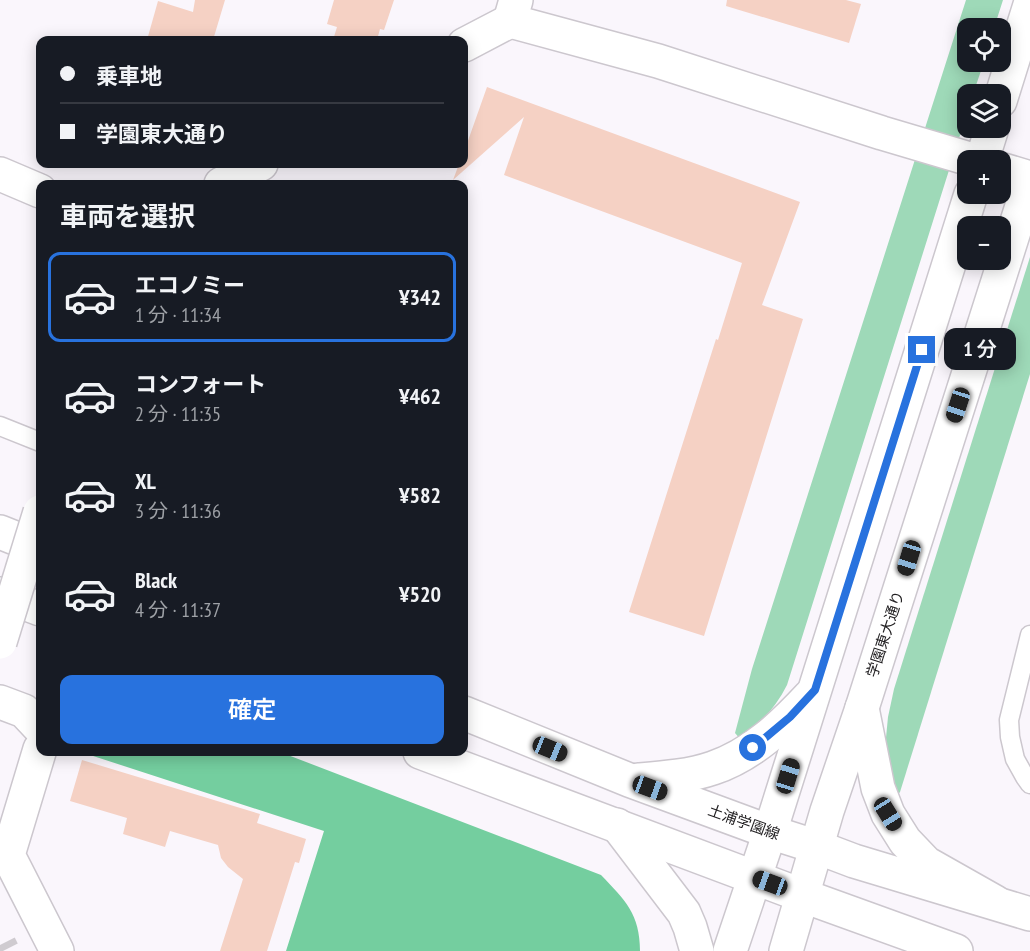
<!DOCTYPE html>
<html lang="ja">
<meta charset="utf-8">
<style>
:root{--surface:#171b24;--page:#242831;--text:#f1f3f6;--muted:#9ea1a6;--line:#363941;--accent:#2872de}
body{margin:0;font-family:"PT Sans Narrow","Noto Sans JP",sans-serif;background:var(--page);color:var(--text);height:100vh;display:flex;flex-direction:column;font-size:22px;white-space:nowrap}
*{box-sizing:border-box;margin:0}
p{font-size:20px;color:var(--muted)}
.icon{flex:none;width:33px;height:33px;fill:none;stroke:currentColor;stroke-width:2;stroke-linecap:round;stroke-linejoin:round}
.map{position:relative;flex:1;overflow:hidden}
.details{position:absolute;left:36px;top:180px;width:432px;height:576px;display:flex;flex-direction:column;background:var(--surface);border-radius:12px;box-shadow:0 3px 15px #0003}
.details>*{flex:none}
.top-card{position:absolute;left:36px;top:36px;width:432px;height:132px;border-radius:12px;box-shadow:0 3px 15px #0003;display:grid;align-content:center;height:132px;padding:0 24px;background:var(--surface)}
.tools{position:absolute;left:957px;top:18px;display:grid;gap:12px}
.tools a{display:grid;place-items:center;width:54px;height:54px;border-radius:12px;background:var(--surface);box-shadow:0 3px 15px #0003;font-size:30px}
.end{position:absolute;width:27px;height:27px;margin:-14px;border:8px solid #2872de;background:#fff;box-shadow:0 0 0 3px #fff}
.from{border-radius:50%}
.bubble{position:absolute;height:42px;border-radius:12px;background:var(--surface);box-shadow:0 3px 15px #0003;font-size:20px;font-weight:600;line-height:42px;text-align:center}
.car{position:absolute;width:18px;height:36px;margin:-18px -9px;border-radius:8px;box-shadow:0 0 4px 2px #0007;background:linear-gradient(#222 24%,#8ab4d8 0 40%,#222 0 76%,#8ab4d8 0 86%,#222 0)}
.top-card b{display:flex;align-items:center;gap:21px;height:57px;font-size:22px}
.top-card b+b{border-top:2px solid var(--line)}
.top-card i{width:15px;height:15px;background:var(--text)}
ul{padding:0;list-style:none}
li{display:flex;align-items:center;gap:18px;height:90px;margin:0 12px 9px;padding:0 12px;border:3px solid transparent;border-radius:12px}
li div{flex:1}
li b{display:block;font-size:22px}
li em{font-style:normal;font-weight:600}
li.current{border-color:var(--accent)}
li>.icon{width:54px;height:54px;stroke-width:1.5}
h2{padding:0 24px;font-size:27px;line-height:72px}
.primary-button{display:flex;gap:12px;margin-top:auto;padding:12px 24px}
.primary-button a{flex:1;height:69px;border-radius:12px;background:var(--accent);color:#fff;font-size:24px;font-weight:600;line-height:69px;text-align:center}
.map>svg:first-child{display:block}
.green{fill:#9ed9b8}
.forest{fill:#74ce9f}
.building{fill:#f5d1c4}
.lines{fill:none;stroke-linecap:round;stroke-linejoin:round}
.primary-tunnel{stroke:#cfcbd0;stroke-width:33;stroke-dasharray:33 16;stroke-linecap:butt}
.lane-casing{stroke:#ccc7ce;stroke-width:21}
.street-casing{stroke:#ccc7ce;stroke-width:36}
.secondary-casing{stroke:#ccc7ce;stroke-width:36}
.primary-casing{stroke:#ccc7ce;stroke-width:36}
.lane{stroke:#fff;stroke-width:18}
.street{stroke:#fff;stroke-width:33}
.secondary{stroke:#fff;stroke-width:33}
.primary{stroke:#fff;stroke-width:33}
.street-bridge-casing{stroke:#ccc7ce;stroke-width:36;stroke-linecap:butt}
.street-bridge{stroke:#fff;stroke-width:33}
.route{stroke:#2872de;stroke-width:8}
.labels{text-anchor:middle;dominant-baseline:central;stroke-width:4.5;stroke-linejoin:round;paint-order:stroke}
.street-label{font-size:15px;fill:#222022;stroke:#fff}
</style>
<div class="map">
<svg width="1030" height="951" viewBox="0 0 1030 951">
<rect width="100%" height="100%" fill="#faf6fc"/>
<g class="green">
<path d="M 966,0 L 1003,0 L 994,28 L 968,28 L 968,62 L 984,62 L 973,94 L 968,94 L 967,113 L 787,685 C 776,707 760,724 741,740 L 735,733 L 752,669 Z"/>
<polygon points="1030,257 1030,374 900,792 895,798 885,748 888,717 894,689"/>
</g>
<path class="forest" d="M 88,752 L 280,752 L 601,875 C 625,900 640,914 640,951 L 286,951 L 324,831 L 87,754 Z"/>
<g class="building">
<polygon points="195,0 225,0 213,40 147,40 158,1 193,12"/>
<polygon points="334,0 394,0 384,30 380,29 377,40 333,40 337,27 327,24"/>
<polygon points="727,0 846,0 861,4 849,43 726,6"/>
<polygon points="487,87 800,202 762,305 803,319 704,636 629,612 716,339 718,340 742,263 504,175 524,117 453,180 459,164 464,164 464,152"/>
<polygon points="82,760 260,814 257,823 306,839 299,863 295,862 267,951 220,951 243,879 228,867 221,858 218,845 170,831 165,847 123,834 127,818 70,801"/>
</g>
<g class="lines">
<polyline class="primary-tunnel" points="0,945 3,951"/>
<g class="lane-casing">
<g id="lane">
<polyline points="0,426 40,442"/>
<polyline points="1030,635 1009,720 1010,737 1015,759 1025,777 1030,784"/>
</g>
</g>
<g class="street-casing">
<g id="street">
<polyline points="516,0 510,21 658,61 882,133 973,160"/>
<polyline points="464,45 510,21"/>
<polyline points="1000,169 1030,178"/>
<polyline points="0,174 40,191"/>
<polyline points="221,184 261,164"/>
<polyline points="0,702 24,711 40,728"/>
<polyline points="40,749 8,855 57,951"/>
</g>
</g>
<g class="secondary-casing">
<g id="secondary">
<polyline points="862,708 878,788 888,814 905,841 926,863 995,902"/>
<polyline points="817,847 854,861 1030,914"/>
<polyline points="801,895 956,951"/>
</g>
</g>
<g class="primary-casing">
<g id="primary">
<polyline points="1000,101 1030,5"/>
<polyline points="982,160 992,128"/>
<polyline points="0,532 40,548"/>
<polyline points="0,594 40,609"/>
<polyline points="464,713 629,780 770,832 817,847"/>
<polyline points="420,752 801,895"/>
<path d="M 639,780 C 664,778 690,776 713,768 C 752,755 783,725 810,696"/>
<polyline points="617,825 684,913 690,927 697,951"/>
<polyline points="730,951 770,832 971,194"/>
<polyline points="786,951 827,811 862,708 1030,181"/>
</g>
</g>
<use href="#lane" class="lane"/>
<use href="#street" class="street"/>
<use href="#secondary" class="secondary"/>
<use href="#primary" class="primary"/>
<g class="street-bridge-casing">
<polyline id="street-bridge" points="0,642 40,512"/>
</g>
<use href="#street-bridge" class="street-bridge"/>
</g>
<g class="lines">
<polyline class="route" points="753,748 790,717 815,690 922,350"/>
</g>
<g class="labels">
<g class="street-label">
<text transform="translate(885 634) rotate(-72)">学園東大通り</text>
<text transform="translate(744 822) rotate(20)">土浦学園線</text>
</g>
</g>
</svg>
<div class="tools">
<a><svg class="icon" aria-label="locate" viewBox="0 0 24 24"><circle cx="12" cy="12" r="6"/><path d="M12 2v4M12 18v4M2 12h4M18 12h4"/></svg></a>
<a><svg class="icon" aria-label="layers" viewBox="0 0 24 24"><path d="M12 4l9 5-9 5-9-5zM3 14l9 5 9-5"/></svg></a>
<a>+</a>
<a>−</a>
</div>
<i class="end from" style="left:753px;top:748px"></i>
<i class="end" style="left:922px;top:350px"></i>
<div class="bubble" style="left:944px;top:328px;width:72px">1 分</div>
<i class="car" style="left:958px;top:405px;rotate:198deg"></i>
<i class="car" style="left:909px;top:558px;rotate:197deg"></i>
<i class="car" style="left:550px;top:749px;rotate:112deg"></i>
<i class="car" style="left:788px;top:776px;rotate:17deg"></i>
<i class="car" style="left:650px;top:788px;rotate:110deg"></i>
<i class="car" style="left:888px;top:814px;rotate:148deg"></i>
<i class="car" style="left:770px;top:883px;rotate:290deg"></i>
<div class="top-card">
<b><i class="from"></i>乗車地</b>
<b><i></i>学園東大通り</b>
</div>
<section class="details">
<h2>車両を選択</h2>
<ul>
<li class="current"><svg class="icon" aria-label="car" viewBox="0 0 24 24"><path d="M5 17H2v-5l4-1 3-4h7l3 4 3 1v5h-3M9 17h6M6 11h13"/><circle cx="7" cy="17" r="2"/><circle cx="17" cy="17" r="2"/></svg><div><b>エコノミー</b><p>1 分 · 11:34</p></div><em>¥342</em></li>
<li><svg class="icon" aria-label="car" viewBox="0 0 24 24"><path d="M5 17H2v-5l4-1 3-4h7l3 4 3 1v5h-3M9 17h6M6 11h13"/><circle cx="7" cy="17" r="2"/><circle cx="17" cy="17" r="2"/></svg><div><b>コンフォート</b><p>2 分 · 11:35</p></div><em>¥462</em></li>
<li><svg class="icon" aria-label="car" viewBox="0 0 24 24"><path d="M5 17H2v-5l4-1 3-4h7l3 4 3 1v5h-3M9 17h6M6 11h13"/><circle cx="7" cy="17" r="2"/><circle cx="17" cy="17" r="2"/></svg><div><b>XL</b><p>3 分 · 11:36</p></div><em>¥582</em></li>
<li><svg class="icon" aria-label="car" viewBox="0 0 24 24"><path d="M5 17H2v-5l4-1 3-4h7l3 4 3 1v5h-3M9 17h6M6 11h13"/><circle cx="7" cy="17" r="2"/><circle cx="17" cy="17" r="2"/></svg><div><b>Black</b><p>4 分 · 11:37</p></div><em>¥520</em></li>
</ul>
<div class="primary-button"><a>確定</a></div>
</section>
</div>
